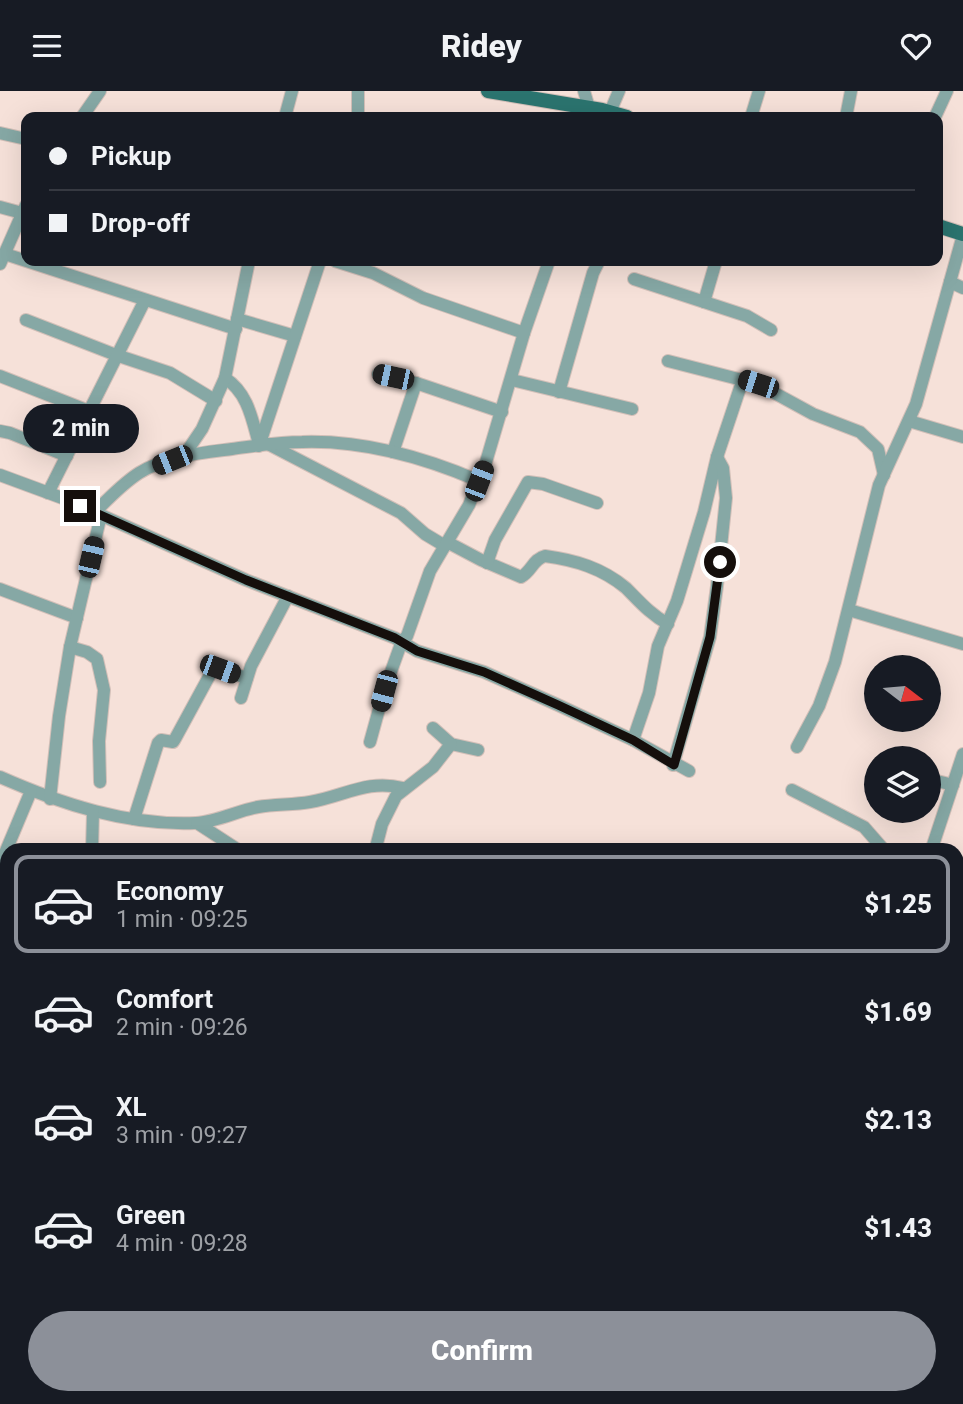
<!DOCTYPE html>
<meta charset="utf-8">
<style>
:root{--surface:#171b24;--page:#20242c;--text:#f1f3f6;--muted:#9ea1a6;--line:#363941;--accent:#8c9099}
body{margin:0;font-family:Roboto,sans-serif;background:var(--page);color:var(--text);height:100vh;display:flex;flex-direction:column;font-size:26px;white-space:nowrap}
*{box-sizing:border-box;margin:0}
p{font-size:23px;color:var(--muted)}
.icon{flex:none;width:38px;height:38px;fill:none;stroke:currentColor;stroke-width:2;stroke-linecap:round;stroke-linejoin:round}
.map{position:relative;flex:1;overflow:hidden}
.details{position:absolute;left:0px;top:752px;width:964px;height:562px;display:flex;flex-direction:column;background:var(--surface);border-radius:21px 21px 0 0;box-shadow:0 7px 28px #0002}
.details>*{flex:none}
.hud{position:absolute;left:21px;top:21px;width:922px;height:154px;border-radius:14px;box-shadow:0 7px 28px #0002;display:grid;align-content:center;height:154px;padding:0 28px;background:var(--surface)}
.needle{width:46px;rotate:106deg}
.buttons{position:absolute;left:864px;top:564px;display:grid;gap:14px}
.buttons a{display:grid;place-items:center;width:77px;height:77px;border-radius:50%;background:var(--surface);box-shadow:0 7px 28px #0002;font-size:35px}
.end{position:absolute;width:32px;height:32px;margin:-16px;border:9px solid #150f0c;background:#fff;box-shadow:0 0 0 4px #fff}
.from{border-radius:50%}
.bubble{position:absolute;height:49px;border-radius:24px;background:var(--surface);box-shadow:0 7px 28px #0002;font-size:23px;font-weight:800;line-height:49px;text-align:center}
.car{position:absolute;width:21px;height:42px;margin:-21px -10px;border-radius:9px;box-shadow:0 0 5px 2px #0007;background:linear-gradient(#222 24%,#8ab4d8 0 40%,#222 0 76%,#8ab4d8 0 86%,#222 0)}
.hud b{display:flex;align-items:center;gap:24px;height:66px;font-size:26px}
.hud b+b{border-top:2px solid var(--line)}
.hud i{width:18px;height:18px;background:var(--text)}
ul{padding:12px 0 0;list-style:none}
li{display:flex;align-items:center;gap:21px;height:98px;margin:0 14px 10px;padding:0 14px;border:4px solid transparent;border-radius:14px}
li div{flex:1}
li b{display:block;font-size:26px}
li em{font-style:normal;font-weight:800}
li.current{border-color:var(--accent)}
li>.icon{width:63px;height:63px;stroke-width:1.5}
.action{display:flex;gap:14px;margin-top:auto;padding:14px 28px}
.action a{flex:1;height:80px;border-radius:42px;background:var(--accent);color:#fff;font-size:28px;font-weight:800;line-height:80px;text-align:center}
header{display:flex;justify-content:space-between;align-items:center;height:91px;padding:0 28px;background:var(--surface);font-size:32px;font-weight:800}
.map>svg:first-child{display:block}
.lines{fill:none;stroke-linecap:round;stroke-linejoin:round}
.minor-casing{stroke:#d2bfb8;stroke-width:14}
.major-casing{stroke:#d2bfb8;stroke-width:16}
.minor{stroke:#86a8a5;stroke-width:12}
.major{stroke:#2b746f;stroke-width:14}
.rail-casing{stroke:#7c706a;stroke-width:6}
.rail{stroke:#f6e1d9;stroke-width:3.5;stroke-dasharray:10;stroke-linecap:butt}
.route{stroke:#150f0c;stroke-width:9}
</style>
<header><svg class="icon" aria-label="menu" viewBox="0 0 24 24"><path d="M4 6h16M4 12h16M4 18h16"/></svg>Ridey<svg class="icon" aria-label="heart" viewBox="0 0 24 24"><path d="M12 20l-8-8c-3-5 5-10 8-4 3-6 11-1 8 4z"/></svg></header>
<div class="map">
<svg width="963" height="1313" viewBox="0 0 963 1313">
<rect width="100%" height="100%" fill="#f6e1d9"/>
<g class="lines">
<g class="minor-casing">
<g id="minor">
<polyline points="584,0 589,17"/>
<polyline points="610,21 619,0"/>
<polyline points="82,26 100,0"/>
<polyline points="285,26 292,0"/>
<polyline points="358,26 358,0"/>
<polyline points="751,26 759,0"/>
<polyline points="846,26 851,0"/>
<polyline points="935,26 947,0"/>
<polyline points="0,42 26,48"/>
<polyline points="0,116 22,122"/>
<polyline points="5,163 236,238"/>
<polyline points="335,170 373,182 423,207 524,242"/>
<polyline points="0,173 26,114"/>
<polyline points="634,188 747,225 771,239"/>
<polyline points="950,191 963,197"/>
<polyline points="704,211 716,170"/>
<polyline points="237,228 295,245"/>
<polyline points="26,229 116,264 170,282 216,310"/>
<polyline points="668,270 758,293 813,323 860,341 878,358 884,384"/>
<polyline points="378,283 416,292 502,321"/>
<polyline points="0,285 89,320"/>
<path d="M 225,287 C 248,302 252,328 259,353"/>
<polyline points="512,289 632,318"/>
<polyline points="559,301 593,182 599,170"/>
<polyline points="909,330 963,346"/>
<polyline points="0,340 10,342 67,365"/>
<polyline points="268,353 401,422 425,443 445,455"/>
<polyline points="259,355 320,170"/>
<polyline points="393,361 416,292"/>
<polyline points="183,366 202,338 225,287 249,170"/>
<polyline points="0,384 65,408 246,489 395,547 417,560 484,581 558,614 633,649 689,680"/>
<polyline points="48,402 145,209"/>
<path d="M 95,421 C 109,407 122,393 139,382 C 166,365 201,362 232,358 C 255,355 278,351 302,351 C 363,349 423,366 479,390"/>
<path d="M 447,451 L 481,469 L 521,486 C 532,480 533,468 545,465 C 575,469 602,477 626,497 C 639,510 651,524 668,533"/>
<polyline points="487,472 495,449 528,391 543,393 597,412"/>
<polyline points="0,498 77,527"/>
<polyline points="849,519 963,553"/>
<polyline points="70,556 87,561 97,568 104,599 99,650 100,691"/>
<polyline points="241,607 251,575 288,505"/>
<polyline points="433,637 451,653 478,659"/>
<polyline points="633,649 649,602 658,555 677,510 704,421 717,366 743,288"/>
<polyline points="370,651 384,600 402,550 407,545 430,480 469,414 486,371 524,242 549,170"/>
<polyline points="797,656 819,615 835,571 879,394 916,313 963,144"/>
<polyline points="673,674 710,546 717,495 726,407 723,377 717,366"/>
<polyline points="874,680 877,680"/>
<path d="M 0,686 C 61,713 128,735 196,732 C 216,731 237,720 258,716 C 275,713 293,714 310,711 C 345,705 367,688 403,697"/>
<polyline points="929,688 953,694"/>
<polyline points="792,699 864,736 885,760"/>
<polyline points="50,708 59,625 70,556 101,424"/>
<polyline points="134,728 158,652 161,649 173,651 175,648 212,580 215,577 247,587"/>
<polyline points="197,732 240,760"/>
<polyline points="92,760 93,720"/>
<polyline points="375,760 382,733 396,705 433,676 451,653"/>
<polyline points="931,760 963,663"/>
<polyline points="0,774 31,700"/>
<polyline points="957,812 963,814"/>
<polyline points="0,859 7,861"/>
<polyline points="0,918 7,912"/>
<polyline points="957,934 963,935"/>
<polyline points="0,956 5,949"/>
<polyline points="957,980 963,981"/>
<polyline points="0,1016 7,1019"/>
<polyline points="957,1039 963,1040"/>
<polyline points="0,1056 7,1059"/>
<polyline points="0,1078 7,1069"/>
<polyline points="0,1130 7,1130"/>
<polyline points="957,1216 963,1218"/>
<polyline points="0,1279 7,1255"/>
<polyline points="281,1307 290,1313 304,1307"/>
<polyline points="575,1307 581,1313"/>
<polyline points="809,1307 826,1313"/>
<polyline points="940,1307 959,1313"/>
<polyline points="86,1313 87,1307"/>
<polyline points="166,1313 168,1307"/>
<polyline points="249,1313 250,1307"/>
<polyline points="398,1313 399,1307"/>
<polyline points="637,1313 639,1307"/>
<polyline points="727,1313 728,1307"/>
</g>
</g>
<g class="major-casing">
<g id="major">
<polyline points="488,0 602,19 627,26"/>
<polyline points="938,135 963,143"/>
</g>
</g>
<use href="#minor" class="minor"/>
<use href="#major" class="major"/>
<g class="rail-casing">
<g id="rail">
<polyline points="0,1028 7,1030"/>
<polyline points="893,1307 912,1313"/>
</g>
</g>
<use href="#rail" class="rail"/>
</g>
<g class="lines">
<polyline class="route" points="80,415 246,489 395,547 417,560 484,581 558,614 633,649 674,674 710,546 720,471"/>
</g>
</svg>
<div class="buttons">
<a><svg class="needle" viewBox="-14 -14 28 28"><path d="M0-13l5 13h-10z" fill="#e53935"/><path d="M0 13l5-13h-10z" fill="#9ea1a6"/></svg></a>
<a><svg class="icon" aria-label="layers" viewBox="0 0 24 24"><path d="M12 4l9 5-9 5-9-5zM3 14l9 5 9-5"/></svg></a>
</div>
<i class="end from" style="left:720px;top:471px"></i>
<i class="end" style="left:80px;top:415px"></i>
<div class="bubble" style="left:23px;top:313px;width:116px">2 min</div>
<i class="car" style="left:393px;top:286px;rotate:282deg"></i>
<i class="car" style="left:758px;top:293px;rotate:288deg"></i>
<i class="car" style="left:172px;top:369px;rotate:248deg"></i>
<i class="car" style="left:479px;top:390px;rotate:21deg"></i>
<i class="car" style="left:91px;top:466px;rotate:13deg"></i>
<i class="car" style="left:220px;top:578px;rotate:110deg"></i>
<i class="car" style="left:384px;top:600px;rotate:195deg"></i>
<div class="hud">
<b><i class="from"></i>Pickup</b>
<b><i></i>Drop-off</b>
</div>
<section class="details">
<ul>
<li class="current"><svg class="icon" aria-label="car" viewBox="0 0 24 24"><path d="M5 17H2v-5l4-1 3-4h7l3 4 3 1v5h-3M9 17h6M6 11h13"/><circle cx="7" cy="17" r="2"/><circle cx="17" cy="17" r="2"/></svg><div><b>Economy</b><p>1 min · 09:25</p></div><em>$1.25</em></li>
<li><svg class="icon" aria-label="car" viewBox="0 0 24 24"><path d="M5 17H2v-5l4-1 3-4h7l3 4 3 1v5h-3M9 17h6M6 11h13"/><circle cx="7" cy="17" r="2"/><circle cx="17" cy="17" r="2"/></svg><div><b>Comfort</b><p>2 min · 09:26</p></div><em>$1.69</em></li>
<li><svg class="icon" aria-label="car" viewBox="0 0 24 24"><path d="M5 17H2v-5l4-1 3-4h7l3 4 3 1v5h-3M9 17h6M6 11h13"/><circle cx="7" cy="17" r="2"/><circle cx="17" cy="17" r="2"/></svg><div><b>XL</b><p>3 min · 09:27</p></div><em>$2.13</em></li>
<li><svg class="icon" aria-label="car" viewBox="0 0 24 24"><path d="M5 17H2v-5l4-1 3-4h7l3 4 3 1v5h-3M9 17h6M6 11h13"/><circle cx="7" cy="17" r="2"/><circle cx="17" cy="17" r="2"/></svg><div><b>Green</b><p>4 min · 09:28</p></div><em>$1.43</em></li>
</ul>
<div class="action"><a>Confirm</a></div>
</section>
</div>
